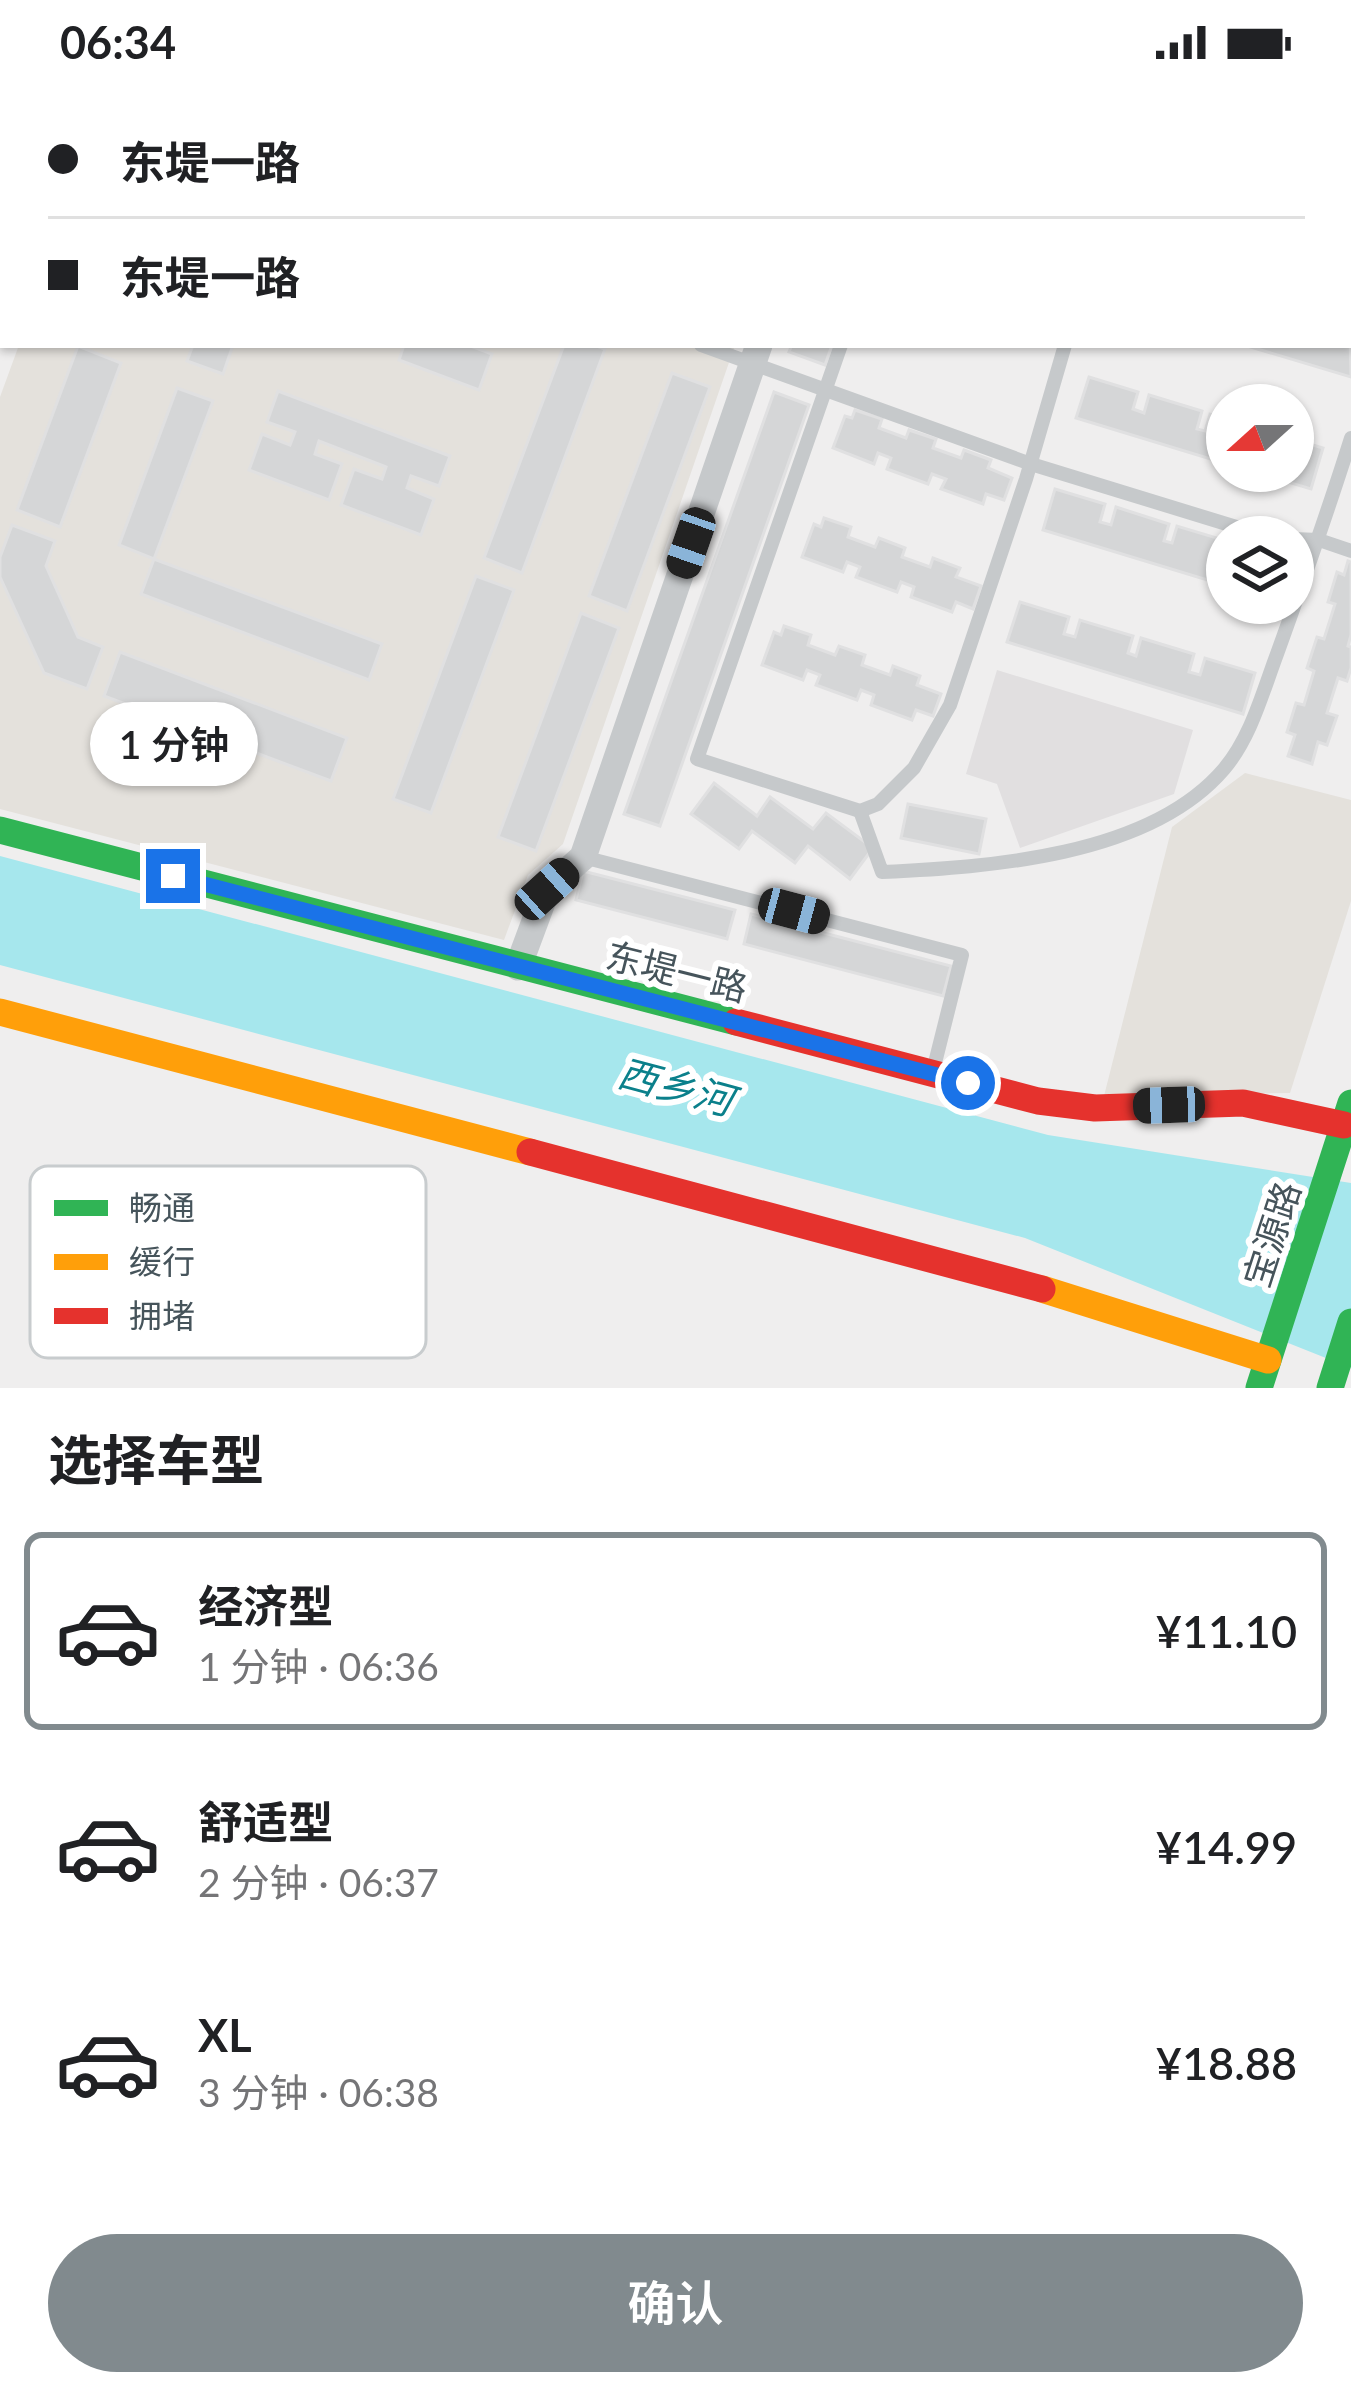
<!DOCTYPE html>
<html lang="zh">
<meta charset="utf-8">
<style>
:root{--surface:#fff;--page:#f2f2f2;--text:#202124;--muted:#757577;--line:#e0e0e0;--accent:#818a8e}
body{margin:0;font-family:Lato,"Noto Sans SC",sans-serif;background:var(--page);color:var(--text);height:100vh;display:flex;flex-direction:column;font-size:45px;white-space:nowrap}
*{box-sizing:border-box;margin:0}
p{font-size:39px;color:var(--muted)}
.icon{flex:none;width:66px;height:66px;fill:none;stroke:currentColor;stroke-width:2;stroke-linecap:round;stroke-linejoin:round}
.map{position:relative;height:1304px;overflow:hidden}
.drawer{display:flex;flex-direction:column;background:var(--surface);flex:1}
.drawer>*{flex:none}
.hud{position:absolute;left:0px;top:0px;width:1353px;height:264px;box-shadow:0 3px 9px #0004;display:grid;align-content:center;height:264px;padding:0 48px;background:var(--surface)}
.needle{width:78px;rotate:249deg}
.buttons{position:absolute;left:1206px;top:300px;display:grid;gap:24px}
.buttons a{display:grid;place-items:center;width:108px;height:108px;border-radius:50%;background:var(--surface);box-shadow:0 3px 9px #0004;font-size:60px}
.end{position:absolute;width:54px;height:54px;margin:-27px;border:15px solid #1a73e8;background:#fff;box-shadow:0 0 0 6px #fff}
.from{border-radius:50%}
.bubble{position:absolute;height:84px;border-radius:42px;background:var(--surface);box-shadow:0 3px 9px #0004;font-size:39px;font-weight:600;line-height:84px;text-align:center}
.car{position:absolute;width:36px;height:72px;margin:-36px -18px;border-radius:15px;box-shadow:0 0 9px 3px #0007;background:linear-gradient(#222 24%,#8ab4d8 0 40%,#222 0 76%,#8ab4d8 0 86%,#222 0)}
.hud b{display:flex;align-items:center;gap:42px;height:114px;font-size:45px}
.hud b+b{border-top:3px solid var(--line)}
.hud i{width:30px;height:30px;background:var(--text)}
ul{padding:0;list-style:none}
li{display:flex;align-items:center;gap:36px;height:198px;margin:0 24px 18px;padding:0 24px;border:6px solid transparent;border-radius:18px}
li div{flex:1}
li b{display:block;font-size:45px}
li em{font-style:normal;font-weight:600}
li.selected{border-color:var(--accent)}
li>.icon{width:108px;height:108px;stroke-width:1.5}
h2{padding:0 48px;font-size:54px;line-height:144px}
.primary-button{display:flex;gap:24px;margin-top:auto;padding:24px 48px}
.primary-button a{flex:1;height:138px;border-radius:72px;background:var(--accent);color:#fff;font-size:48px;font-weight:600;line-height:138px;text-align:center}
.status{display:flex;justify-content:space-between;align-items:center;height:84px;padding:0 60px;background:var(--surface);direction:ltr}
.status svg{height:33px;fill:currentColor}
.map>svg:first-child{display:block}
.commercial{fill:#e4e1dc}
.education{fill:#e1dfe0}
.water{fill:#a6e7ed}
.building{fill:#d5d6d7;stroke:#e0e0e1;stroke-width:3}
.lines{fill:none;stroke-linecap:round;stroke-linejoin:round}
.lane{stroke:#c6c9cb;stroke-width:14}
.street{stroke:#c6c9cb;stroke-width:27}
.fast{stroke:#30b455;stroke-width:27}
.slow{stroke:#ff9f0a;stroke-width:27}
.jam{stroke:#e5322d;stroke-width:27}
.route{stroke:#1a73e8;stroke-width:15}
.labels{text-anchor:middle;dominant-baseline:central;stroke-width:12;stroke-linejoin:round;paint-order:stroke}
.street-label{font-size:36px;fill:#46545b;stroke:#fff}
.water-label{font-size:39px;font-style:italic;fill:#0b808b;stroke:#fff}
.key{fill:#fff;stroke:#c8ccce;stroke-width:3}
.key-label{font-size:33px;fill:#46545b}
</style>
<div class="status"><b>06:34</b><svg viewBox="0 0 49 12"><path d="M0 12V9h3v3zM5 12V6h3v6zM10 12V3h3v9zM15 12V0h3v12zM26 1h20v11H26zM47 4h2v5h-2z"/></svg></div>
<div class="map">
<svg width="1351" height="1304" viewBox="0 0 1351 1304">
<rect width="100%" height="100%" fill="#efeeee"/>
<g class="commercial">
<polygon points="117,0 824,0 115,3"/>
<polygon points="19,261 735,261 563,760 528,791 504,856 0,725 0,313"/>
<polygon points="1245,689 1351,716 1351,817 1290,1009 1104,1012 1172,743"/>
</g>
<polygon class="education" points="997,586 1193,646 1174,710 1020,764 997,700 966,690"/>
<polygon class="water" points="0,772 1048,1051 1351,1099 1351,1284 1025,1154 0,881"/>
<g class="building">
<polygon points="186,0 338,0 185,3"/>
<polygon points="664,0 816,0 663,3"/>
<polygon points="1350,248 1351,293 1244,261 1350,261"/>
<polygon points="193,261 233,261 223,290 187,277"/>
<polygon points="404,261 468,261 492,270 479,306 399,276"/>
<polygon points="564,261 594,261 605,265 522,489 484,474"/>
<polygon points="792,261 832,261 825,281 789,268"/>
<polygon points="78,262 121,279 60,443 17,426"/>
<polygon points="672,289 710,303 627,527 589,512"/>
<polygon points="1089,293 1138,308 1133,325 1144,329 1149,311 1202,327 1197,345 1205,347 1210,330 1227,335 1227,380 1076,334"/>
<polygon points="177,304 213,317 154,475 119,461"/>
<polygon points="278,307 450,372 439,402 411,392 407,404 434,415 421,451 341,421 354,385 382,395 386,383 319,357 315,370 342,380 329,416 249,386 262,350 290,361 295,348 267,338"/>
<polygon points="774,308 809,321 660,742 624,730"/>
<polygon points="855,326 882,335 879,344 906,354 909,346 936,355 933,364 961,374 964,366 991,376 988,384 1012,394 1004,416 986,410 983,420 941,405 946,395 932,390 928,400 887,385 891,374 878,369 874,380 833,364 845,332 852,334"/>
<polygon points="1293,355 1323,364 1311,405 1251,387 1293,387"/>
<polygon points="1055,405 1105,420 1100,438 1111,441 1116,423 1169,440 1164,457 1172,459 1177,442 1227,457 1227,502 1043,446"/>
<polygon points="824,434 851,443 848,453 875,463 879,454 905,464 902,473 930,483 933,474 960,484 956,493 981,502 973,525 956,518 952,528 911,513 914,503 901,498 897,508 856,493 860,483 847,478 843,488 802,473 814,440 821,443"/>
<polygon points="12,441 55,457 46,482 78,553 103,563 87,605 44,589 0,493 0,473"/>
<polygon points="154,475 382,560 369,596 141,510"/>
<polygon points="1348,477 1351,478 1351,551 1348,562 1351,563 1351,584 1347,597 1338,594 1327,629 1337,632 1327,661 1318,658 1312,680 1288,672 1295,651 1287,648 1296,619 1304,621 1314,587 1307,584 1317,553 1324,555 1335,520 1328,518 1337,488 1344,491"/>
<polygon points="476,492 514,506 431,729 393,715"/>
<polygon points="1020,518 1069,533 1064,550 1075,553 1080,536 1133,552 1128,569 1136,572 1141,554 1194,570 1189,588 1200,591 1205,574 1255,589 1243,630 1007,558"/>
<polygon points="581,529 619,544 536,767 498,753"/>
<polygon points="784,542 811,551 808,561 835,571 839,562 865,571 862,581 890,591 893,582 920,592 917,601 941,610 933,632 916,626 912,636 871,621 874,611 861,606 857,616 816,601 820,591 807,586 803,596 762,581 774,548 781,551"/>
<polygon points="120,568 347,654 331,697 104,612"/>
<polygon points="714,699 757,732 770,713 813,745 826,729 873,764 850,795 808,762 795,779 752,747 739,765 691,730"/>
<polygon points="908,720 986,735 979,770 901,754"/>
<polygon points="583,787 735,826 727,855 576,816"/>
<polygon points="751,830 951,882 943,912 744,860"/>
</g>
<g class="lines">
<g class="lane">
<polyline points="1133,0 1133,3"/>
<polyline points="114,3 115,0"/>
<polyline points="1027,3 1028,0"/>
<polyline points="1350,227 1351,227"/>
<polyline points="701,261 1031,380 1269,453"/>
<polyline points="841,261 697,675 860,727 878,720 914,684 950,621 1026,395 1065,261"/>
<polyline points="1293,455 1319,456 1351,467"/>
<path d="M 860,727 L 882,788 C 988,783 1149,773 1224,685 C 1251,653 1262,610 1277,570 C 1303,498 1328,427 1351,354"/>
<polyline points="583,773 962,871 933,987"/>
</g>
<g class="street">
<polyline points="849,3 850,0"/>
<polyline points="518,883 547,805 583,773 759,261"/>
</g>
<g class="fast">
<polyline points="0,13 3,5"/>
<polyline points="0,746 736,938"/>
<polyline points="1259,1304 1351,1019"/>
<polyline points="1330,1304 1351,1238"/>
</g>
<g class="slow">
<polyline points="47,3 49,0"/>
<polyline points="0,129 3,121"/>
<polyline points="0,928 530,1068"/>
<polyline points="1042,1205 1268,1276"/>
</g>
<g class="jam">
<polyline points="736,938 1038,1017 1095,1024 1243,1019 1344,1041"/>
<polyline points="530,1068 1042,1205"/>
</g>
</g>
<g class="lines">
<polyline class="route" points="173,792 968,999"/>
</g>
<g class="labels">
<g class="street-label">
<text transform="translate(677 887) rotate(14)">东堤一路</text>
<text transform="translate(1271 1150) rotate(-72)">宝源路</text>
</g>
<g class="water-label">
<text transform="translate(676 1002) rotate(15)">西乡河</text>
</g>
</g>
<rect x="30" y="1082" width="396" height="192" rx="18" class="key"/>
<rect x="54" y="1116" width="54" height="16" fill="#30b455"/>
<rect x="54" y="1170" width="54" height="16" fill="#ff9f0a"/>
<rect x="54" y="1224" width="54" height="16" fill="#e5322d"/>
<g class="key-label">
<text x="129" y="1136">畅通</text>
<text x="129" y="1190">缓行</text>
<text x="129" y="1244">拥堵</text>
</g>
</svg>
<div class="buttons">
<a><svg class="needle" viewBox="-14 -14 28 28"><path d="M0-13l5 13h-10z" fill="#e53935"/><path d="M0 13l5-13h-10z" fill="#757577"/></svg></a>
<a><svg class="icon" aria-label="layers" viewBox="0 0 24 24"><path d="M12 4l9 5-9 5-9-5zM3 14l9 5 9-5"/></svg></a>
</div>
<i class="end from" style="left:968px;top:999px"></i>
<i class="end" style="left:173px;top:792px"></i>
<div class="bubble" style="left:90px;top:618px;width:168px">1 分钟</div>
<i class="car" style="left:691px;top:459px;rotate:199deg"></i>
<i class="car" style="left:547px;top:805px;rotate:48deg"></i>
<i class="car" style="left:794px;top:827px;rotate:105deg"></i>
<i class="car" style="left:1169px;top:1021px;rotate:268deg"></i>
<div class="hud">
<b><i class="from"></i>东堤一路</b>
<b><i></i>东堤一路</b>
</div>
</div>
<section class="drawer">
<h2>选择车型</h2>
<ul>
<li class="selected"><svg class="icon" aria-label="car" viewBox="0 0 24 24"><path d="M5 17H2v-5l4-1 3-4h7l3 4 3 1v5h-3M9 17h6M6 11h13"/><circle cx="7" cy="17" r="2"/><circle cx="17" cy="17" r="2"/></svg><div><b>经济型</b><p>1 分钟 · 06:36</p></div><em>¥11.10</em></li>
<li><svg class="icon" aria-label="car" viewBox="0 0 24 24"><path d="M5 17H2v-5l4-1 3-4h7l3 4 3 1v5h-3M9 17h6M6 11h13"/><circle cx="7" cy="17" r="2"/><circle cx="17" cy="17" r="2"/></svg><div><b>舒适型</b><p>2 分钟 · 06:37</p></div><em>¥14.99</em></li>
<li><svg class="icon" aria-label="car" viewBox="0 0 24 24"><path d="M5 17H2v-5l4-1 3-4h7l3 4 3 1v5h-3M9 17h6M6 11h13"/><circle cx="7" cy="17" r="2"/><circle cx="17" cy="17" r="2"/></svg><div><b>XL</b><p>3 分钟 · 06:38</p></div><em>¥18.88</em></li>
</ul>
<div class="primary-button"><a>确认</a></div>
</section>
